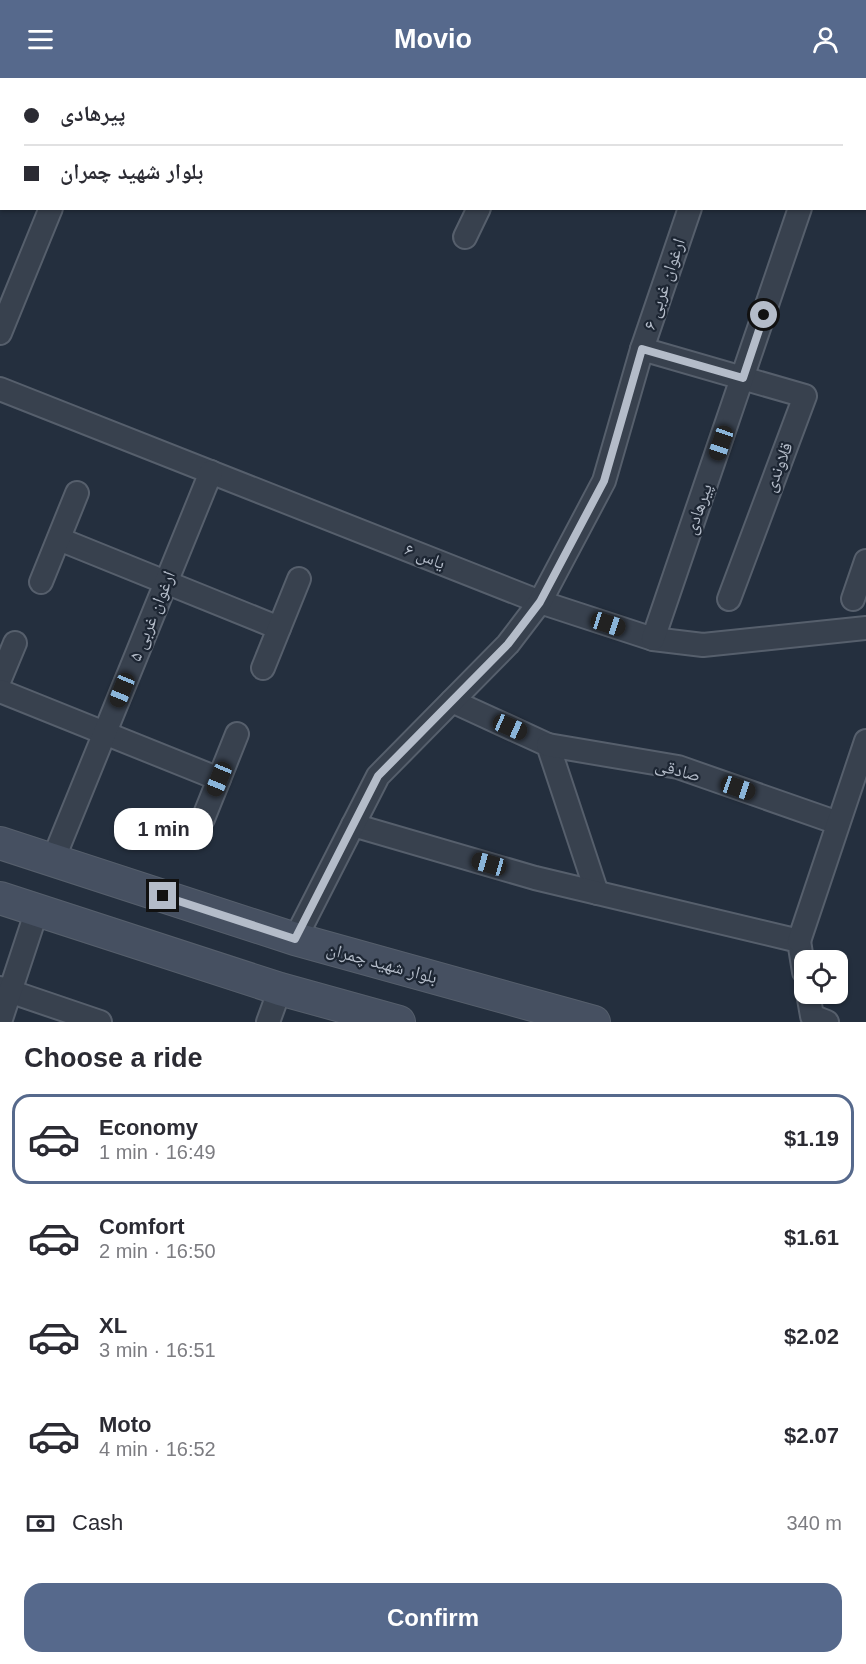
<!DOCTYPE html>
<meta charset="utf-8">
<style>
:root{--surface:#fff;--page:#f7f7f7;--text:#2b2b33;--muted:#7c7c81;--line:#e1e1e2;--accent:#56698c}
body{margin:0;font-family:Arial,"Noto Naskh Arabic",sans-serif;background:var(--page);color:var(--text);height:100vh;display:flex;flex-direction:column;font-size:22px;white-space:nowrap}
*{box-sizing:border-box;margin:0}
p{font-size:20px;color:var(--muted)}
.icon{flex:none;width:33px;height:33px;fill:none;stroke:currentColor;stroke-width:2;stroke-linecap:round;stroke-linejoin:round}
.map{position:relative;height:944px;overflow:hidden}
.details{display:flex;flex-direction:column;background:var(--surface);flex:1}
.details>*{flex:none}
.guide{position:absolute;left:0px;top:0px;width:867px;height:132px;box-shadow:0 2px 4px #0004;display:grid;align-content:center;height:132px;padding:0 24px;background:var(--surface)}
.buttons{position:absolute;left:794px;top:872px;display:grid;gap:12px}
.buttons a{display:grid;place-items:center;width:54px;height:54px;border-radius:12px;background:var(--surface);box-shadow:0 2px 4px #0004;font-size:30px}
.end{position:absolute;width:27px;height:27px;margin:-14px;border:8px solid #b4bcc9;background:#111;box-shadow:0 0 0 3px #111}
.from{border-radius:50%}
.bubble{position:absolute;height:42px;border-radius:18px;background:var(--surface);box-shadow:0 2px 4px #0004;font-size:20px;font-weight:700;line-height:42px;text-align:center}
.car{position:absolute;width:18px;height:36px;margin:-18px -9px;border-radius:8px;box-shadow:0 0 4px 2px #0007;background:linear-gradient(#222 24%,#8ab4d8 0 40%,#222 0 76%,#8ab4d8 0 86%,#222 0)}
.guide b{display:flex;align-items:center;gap:21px;height:57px;font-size:22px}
.guide b+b{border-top:2px solid var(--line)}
.guide i{width:15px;height:15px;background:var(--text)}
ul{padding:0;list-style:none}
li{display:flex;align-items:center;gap:18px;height:90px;margin:0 12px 9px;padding:0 12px;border:3px solid transparent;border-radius:18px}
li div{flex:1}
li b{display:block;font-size:22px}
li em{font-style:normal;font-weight:700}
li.selected{border-color:var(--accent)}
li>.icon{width:54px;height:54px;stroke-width:1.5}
h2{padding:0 24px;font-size:27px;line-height:72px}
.pay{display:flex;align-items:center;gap:15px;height:66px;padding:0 24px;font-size:22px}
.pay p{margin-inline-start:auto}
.primary-button{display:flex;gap:12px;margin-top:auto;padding:12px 24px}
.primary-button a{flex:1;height:69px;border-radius:18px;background:var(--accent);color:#fff;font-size:24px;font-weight:700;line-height:69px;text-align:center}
header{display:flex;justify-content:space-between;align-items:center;height:78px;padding:0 24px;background:var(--accent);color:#fff;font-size:27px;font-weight:700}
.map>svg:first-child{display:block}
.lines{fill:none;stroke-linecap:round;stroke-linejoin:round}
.street-casing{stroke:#565f6c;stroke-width:26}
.secondary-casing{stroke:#565f6c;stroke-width:34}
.street{stroke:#38414e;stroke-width:22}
.secondary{stroke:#465061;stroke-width:32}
.route{stroke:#b4bcc9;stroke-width:8}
.labels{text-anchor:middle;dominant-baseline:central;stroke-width:4.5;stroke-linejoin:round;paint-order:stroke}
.street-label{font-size:18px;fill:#b4bcc9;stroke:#1d2633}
</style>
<header><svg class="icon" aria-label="menu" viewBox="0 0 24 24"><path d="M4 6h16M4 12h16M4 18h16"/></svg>Movio<svg class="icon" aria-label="person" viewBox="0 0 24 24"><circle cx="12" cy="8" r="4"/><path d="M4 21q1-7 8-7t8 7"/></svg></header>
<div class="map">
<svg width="866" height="944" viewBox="0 0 866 944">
<rect width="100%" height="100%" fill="#242f3e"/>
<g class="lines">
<g class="street-casing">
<g id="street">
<polyline points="528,0 532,2"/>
<polyline points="105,2 105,0"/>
<polyline points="268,2 269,0"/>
<polyline points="737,2 738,0"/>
<polyline points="851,2 851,0"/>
<polyline points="0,13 2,13"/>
<polyline points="465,159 479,130"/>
<polyline points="0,255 51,130"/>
<polyline points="642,271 805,318 729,521"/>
<polyline points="0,311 540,524 653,561 703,567 866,550"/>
<polyline points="59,461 279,550"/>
<polyline points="41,504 77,415"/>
<polyline points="853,521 866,483"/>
<polyline points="653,561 800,130"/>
<polyline points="263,590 299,501"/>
<polyline points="0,601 15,565"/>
<polyline points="0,613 219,701"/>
<polyline points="452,623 548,667 597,815"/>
<polyline points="548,667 678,689 838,745"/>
<polyline points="203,741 237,656"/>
<polyline points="353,747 535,800 799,863 804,894"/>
<polyline points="53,782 211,394"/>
<polyline points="295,861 378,698 508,566 540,524 604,403 642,271 690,130"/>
<polyline points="799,863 866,663"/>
<polyline points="0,910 100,944"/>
<polyline points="808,915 812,938 827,944"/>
<polyline points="0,944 37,832"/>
<polyline points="268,944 280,911"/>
</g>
</g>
<g class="secondary-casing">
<g id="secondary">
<polyline points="0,765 295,861 594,944"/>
<polyline points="0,820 280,911 399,944"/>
</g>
</g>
<use href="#street" class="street"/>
<use href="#secondary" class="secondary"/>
</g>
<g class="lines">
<polyline class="route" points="163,818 295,861 378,698 508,566 540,524 604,403 642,271 743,300 764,237"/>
</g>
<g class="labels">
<g class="street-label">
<text transform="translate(664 206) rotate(-71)">ارغوان غربی ۶</text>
<text transform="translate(778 389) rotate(-69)">قلاوندی</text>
<text transform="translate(698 431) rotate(-71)">پیرهادی</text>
<text transform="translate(425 478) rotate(22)">یاس ۶</text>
<text transform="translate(152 538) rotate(-68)">ارغوان غربی ۵</text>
<text transform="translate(678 692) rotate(15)">صادقی</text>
<text transform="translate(382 885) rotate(15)">بلوار شهید چمران</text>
</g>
</g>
</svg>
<div class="buttons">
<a><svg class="icon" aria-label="locate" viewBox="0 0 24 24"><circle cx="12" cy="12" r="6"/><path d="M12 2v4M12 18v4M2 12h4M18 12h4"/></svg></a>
</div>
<i class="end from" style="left:764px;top:237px"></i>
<i class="end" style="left:163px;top:818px"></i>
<div class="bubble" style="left:114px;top:730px;width:99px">1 min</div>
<i class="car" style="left:721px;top:365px;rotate:199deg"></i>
<i class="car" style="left:608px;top:546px;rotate:108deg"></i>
<i class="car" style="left:122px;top:612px;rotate:202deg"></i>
<i class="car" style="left:510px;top:649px;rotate:114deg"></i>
<i class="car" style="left:219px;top:701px;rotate:202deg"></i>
<i class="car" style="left:738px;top:710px;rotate:109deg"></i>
<i class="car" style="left:489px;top:786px;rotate:286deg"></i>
<div class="guide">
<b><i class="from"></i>پیرهادی</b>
<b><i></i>بلوار شهید چمران</b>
</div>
</div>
<section class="details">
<h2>Choose a ride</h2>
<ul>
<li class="selected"><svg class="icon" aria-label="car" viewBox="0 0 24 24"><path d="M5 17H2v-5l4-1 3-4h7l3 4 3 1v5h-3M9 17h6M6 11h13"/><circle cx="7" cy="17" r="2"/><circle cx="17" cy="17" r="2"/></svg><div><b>Economy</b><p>1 min · 16:49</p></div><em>$1.19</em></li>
<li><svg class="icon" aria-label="car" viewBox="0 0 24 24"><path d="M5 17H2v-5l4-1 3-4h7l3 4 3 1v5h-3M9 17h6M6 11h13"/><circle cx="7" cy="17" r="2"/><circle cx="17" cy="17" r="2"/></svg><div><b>Comfort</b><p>2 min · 16:50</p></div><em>$1.61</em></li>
<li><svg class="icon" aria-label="car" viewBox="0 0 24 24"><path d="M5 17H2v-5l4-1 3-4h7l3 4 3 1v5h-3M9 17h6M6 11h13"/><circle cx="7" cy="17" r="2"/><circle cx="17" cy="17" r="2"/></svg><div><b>XL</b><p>3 min · 16:51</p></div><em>$2.02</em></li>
<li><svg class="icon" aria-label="car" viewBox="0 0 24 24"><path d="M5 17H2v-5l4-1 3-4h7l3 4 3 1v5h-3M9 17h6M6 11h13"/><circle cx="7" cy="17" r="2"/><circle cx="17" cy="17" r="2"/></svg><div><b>Moto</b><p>4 min · 16:52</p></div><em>$2.07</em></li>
</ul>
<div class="pay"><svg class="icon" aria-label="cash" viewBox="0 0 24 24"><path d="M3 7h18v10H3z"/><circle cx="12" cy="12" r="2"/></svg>Cash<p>340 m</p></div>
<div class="primary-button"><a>Confirm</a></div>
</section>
